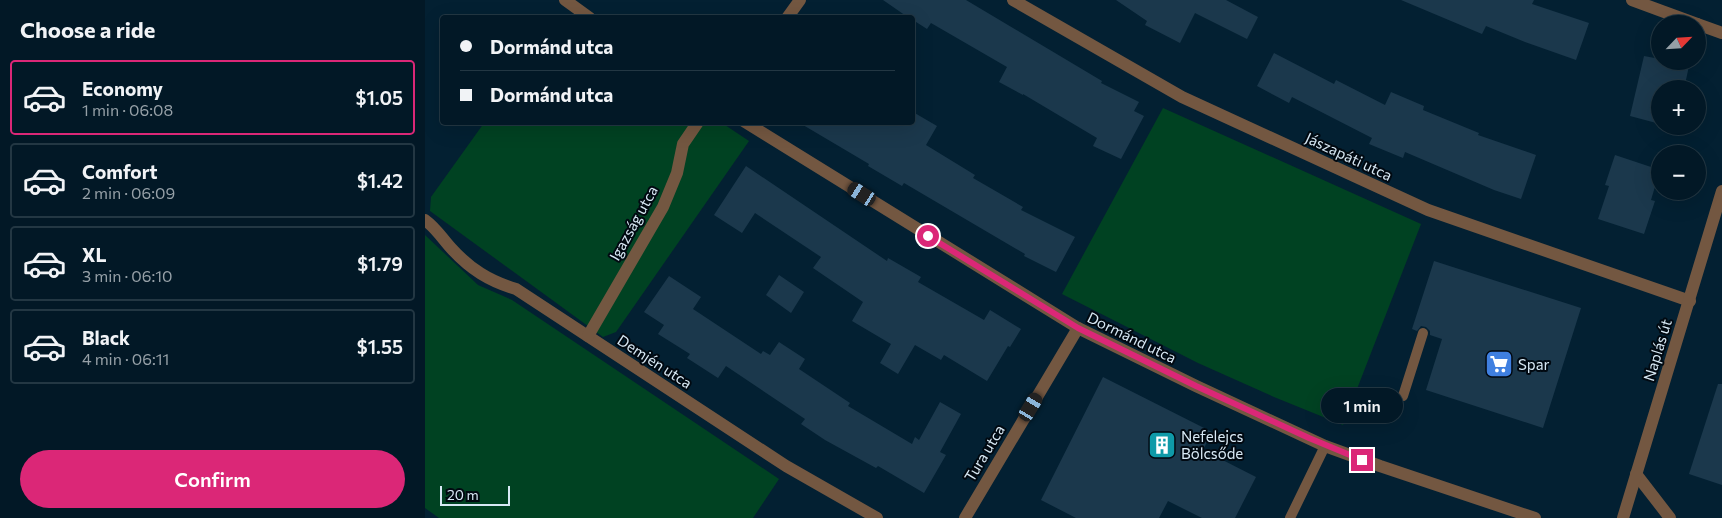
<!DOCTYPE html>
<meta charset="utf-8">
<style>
:root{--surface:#021826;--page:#0c212e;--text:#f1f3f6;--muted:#96a0a7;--line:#233743;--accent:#db2777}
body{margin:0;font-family:Commissioner,sans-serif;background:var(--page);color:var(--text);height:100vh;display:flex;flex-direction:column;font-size:19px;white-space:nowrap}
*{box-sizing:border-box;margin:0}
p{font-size:16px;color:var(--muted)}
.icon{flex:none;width:28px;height:28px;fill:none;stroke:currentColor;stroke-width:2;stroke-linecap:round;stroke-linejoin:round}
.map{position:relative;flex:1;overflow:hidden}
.drawer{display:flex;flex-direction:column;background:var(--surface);width:425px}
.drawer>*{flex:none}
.banner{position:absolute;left:15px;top:15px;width:475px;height:110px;border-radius:5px;box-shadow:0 5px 20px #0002,0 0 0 1px var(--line);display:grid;align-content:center;height:110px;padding:0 20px;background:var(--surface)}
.needle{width:32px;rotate:65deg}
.fabs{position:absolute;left:1226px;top:15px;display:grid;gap:10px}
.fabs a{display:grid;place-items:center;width:55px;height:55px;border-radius:50%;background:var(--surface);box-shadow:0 5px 20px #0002,0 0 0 1px var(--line);font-size:25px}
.scale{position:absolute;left:15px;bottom:12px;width:70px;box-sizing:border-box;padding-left:5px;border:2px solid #d8e9f5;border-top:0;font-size:14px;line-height:18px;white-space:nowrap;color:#d8e9f5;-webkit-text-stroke:4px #010911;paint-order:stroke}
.end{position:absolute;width:22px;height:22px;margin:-11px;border:6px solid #db2777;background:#fff;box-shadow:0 0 0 2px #fff}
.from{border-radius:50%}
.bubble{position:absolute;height:35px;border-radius:18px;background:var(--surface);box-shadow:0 5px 20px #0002,0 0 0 1px var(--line);font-size:16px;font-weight:600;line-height:35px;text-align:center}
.car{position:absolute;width:15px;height:30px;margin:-15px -8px;border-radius:6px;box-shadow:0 0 4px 1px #0007;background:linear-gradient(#222 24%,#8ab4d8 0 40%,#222 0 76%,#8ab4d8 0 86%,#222 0)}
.banner b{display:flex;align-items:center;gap:18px;height:48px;font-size:19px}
.banner b+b{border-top:1px solid var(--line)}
.banner i{width:12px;height:12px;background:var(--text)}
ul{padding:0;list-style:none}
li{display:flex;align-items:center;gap:15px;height:75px;margin:0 10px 8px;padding:0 10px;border:2px solid var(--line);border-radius:5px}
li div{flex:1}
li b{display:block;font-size:19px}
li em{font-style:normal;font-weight:600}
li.current{border-color:var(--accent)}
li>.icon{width:45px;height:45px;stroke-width:1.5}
h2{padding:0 20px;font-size:22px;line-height:60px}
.cta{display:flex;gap:10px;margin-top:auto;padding:10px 20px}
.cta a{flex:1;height:58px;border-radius:30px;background:var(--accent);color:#fff;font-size:20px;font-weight:600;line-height:58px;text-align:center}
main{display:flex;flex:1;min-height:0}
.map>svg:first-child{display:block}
.green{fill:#004222}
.building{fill:#1b384c}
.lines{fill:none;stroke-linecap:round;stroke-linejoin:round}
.service{stroke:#735741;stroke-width:10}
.minor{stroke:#735741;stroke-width:12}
.tertiary{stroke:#735741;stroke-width:12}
.route{stroke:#db2777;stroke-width:6}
.labels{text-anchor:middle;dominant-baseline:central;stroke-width:4;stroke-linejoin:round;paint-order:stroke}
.street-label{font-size:15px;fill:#d8e9f5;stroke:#010911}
.poi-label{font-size:15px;fill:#d8e9f5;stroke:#010911;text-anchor:start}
</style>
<main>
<section class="drawer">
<h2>Choose a ride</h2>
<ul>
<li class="current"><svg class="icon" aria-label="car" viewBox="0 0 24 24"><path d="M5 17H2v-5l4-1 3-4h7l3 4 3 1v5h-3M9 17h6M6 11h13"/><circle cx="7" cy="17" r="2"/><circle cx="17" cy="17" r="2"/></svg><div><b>Economy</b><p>1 min · 06:08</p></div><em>$1.05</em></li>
<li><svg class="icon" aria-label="car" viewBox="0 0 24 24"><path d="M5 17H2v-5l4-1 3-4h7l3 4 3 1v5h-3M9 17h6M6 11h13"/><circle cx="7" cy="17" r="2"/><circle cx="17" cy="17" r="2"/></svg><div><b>Comfort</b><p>2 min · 06:09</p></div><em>$1.42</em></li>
<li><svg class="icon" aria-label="car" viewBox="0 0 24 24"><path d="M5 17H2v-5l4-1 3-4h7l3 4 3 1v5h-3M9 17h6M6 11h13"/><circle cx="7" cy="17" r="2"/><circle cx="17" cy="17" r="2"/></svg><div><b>XL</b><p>3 min · 06:10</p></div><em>$1.79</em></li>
<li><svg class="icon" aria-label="car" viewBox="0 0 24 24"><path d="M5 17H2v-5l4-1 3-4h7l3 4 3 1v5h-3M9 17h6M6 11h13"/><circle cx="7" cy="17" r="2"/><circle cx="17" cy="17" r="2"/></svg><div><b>Black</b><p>4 min · 06:11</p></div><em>$1.55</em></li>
</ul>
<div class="cta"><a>Confirm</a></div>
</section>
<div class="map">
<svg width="1297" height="518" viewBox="0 0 1297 518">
<rect width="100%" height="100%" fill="#032032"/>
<g class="green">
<polygon points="738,108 996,224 918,425 849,397 773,363 637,294"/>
<polygon points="59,123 297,123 324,141 191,332 178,337 5,211 6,197"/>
<polygon points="0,235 53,285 87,300 354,479 328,518 14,518 0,508"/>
</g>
<g class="building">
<polygon points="458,0 541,0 677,81 676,83 714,102 709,111 719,116 696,159 668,146 672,138 598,94 598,95 574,82 582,67 506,23 502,29 488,20 488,18 484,18"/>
<polygon points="691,0 801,0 833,17 822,39 770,13 755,43 720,25 722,21"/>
<polygon points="976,0 1109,0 1107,4 1164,23 1151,60 1100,42 1061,26 1057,34"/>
<polygon points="849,53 909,84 911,80 960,105 966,92 999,106 998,110 1054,133 1053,135 1111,155 1096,199 1069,190 980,152 978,158 944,144 947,138 867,97 864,103 832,86"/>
<polygon points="1219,56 1235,59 1235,61 1244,61 1264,66 1259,89 1235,89 1235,124 1205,116"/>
<polygon points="488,112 512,126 501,145 550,175 548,178 598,207 596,210 650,237 631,272 599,256 600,254 479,183 477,186 443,166 444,164 373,122 488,122"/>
<polygon points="1190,155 1235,170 1226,200 1230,201 1219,234 1173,219 1184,186 1180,185"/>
<polygon points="321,166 462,261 463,258 496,277 493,282 559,320 565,310 596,329 585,347 583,346 562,381 519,355 516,360 490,345 473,374 455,363 466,344 427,321 438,302 388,268 396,257 330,213 317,233 289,215"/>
<polygon points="1009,261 1156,308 1118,428 1001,390 1017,339 1005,335 1005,331 1001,327 996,326 992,331 987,329"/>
<polygon points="354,275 379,292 366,313 341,295"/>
<polygon points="244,276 276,297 268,309 336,354 338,351 345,355 354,342 380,359 374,369 425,403 423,406 487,444 490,437 494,440 515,402 536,414 515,452 521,455 499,493 453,466 451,468 400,440 376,424 380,419 301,366 293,378 262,358 265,354 233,334 239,325 219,312"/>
<polygon points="678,377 787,432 778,450 831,477 810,518 777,518 743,501 734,518 651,518 616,500"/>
<polygon points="1293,384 1297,384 1297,485 1264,474"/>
</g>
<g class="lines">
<g class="service">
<polyline points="978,396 998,333"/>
<polyline points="865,518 900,446"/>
</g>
<g class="minor">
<polyline points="140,0 165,18"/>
<polyline points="588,0 757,97 1003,210 1265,301"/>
<polyline points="1207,0 1272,24"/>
<polyline points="362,18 375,0"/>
<polyline points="1272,24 1297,33"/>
<polyline points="320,122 653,328 771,386 900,446 955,466 1110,518"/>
<path d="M 0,220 C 11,228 17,238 26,248 C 45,269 64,281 91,289 L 361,466 L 452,518"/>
<polyline points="163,336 238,207 252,173 258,144 273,122"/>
<polyline points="1211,474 1245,518"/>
<polyline points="540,518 653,328"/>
</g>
<polyline class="tertiary" points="1198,518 1297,191"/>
</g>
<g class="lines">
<polyline class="route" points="503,236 653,328 771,386 884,438 937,460"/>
</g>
<defs>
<g id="supermarket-square" transform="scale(1.4375)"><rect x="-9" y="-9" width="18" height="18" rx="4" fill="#3f7fe0" stroke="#010911"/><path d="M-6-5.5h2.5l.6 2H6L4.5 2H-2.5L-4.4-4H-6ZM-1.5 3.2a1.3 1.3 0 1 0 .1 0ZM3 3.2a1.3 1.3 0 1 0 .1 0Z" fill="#fff"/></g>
<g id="building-square" transform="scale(1.4375)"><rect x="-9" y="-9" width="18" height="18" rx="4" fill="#0f9aa8" stroke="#010911"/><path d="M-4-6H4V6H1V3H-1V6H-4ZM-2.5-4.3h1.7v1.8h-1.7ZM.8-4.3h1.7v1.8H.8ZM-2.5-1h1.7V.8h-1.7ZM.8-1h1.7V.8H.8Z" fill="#fff"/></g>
</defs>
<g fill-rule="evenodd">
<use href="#supermarket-square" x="1074" y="364"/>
<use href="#building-square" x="737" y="445"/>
</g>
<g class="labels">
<g class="street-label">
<text transform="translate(924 156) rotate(25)">Jászapáti utca</text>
<text transform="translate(208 223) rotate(-61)">Igazság utca</text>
<text transform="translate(707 337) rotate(26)">Dormánd utca</text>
<text transform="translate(1232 350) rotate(-73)">Naplás út</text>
<text transform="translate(230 361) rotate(33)">Demjén utca</text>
<text transform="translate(559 453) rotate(-59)">Tura utca</text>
</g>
<g class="poi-label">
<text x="1093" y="364">Spar</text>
<text x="756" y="436">Nefelejcs<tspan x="756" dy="17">Bölcsőde</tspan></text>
</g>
</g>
</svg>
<div class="fabs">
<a><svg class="needle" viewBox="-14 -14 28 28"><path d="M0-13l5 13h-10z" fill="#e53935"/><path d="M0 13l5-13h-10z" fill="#96a0a7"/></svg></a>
<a>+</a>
<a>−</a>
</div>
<div class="scale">20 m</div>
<i class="end from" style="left:503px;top:236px"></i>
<i class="end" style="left:937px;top:460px"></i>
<div class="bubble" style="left:896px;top:388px;width:82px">1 min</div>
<i class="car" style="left:437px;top:194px;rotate:302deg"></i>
<i class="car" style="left:606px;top:407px;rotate:31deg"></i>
<div class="banner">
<b><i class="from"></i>Dormánd utca</b>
<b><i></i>Dormánd utca</b>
</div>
</div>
</main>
